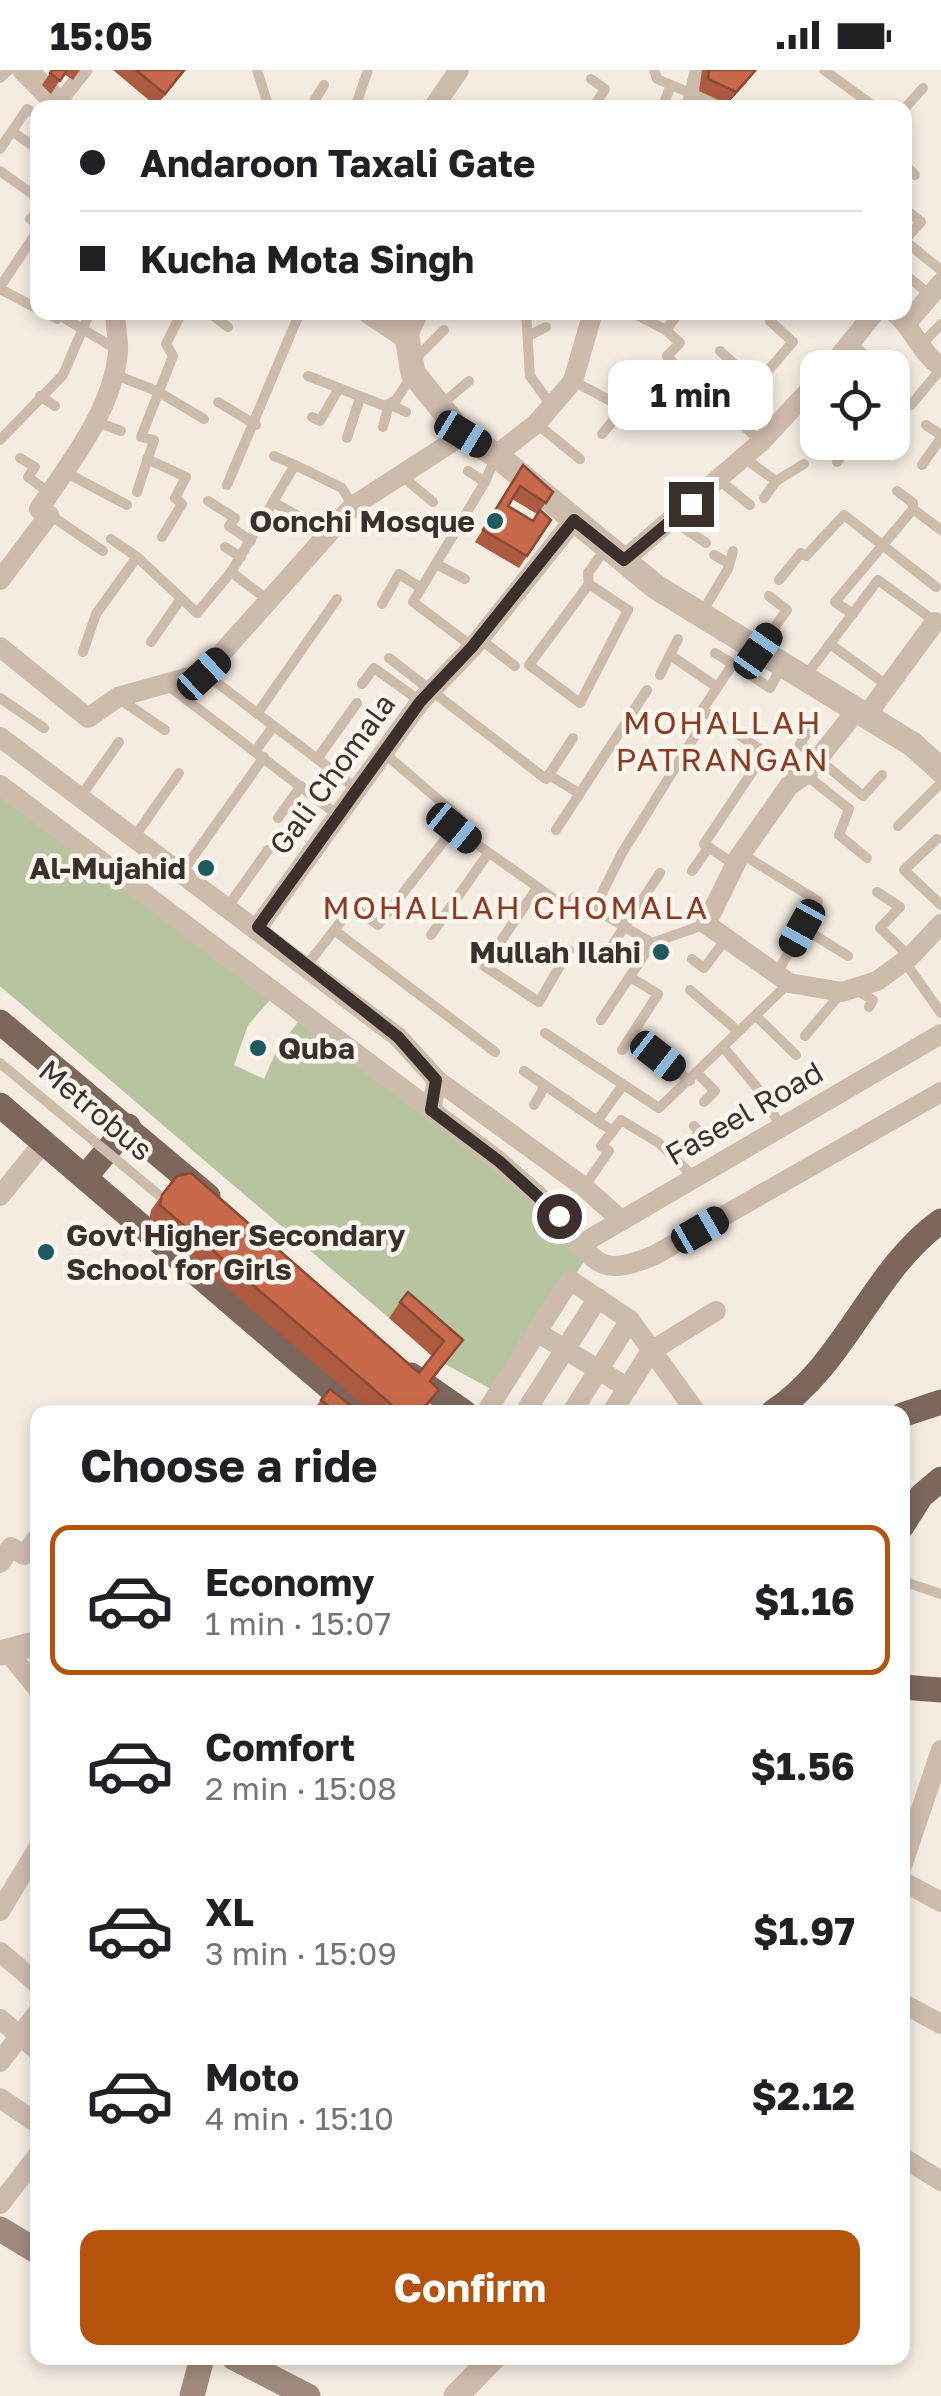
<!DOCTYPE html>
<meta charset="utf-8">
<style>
:root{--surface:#fff;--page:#f6f6f6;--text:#202124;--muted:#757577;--line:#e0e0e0;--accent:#b45309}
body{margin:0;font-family:"Golos Text",sans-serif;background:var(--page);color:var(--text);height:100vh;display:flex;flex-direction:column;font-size:38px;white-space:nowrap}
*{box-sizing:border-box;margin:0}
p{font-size:32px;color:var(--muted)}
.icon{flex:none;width:55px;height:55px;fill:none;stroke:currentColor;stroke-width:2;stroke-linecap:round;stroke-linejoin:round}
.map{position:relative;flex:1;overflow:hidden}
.side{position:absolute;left:30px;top:1335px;width:880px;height:960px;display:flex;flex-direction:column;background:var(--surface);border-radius:20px;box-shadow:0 5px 15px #0003}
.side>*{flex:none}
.banner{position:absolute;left:30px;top:30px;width:882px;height:220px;border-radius:20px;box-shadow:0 5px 15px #0003;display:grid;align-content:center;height:220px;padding:0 50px;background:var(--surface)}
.buttons{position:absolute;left:800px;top:280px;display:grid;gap:20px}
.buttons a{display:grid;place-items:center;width:110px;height:110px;border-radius:20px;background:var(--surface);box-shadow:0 5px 15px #0003;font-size:50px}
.end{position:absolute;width:45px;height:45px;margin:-22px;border:12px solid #3b302b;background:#fff;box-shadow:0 0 0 5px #fff}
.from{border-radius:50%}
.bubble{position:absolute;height:70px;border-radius:20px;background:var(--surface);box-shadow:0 5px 15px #0003;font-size:32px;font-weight:700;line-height:70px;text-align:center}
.car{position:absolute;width:30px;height:60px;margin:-30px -15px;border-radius:12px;box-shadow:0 0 8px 2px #0007;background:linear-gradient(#222 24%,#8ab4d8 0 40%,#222 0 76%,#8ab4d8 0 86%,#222 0)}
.banner b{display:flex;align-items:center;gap:35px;height:95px;font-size:38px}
.banner b+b{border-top:2px solid var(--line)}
.banner i{width:25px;height:25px;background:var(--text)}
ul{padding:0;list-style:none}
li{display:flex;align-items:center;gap:30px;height:150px;margin:0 20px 15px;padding:0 30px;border:5px solid transparent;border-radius:20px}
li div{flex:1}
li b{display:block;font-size:38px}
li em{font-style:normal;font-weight:700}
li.current{border-color:var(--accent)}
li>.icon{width:90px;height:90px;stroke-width:1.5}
h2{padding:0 50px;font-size:45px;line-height:120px}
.cta{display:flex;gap:20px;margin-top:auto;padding:20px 50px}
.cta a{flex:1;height:115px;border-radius:20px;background:var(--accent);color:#fff;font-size:40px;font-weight:700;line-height:115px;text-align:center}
.status{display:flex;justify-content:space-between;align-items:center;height:70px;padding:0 50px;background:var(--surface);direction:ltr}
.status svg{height:28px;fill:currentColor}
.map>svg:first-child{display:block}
.green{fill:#b8c4a0}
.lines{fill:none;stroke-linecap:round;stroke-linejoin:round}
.service{stroke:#cdbbac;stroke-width:10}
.pedestrian{stroke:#cdbbac;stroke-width:15}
.minor{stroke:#cdbbac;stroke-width:20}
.tertiary{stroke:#cdbbac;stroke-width:25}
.secondary{stroke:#a18a7d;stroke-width:25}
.primary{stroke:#7d675c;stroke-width:25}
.service-bridge{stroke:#cdbbac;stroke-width:10}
.wall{fill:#ac5a40;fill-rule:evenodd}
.shaded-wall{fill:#8c4a34}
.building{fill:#c8694b;stroke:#8c4a34;stroke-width:2.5}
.route{stroke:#3b302b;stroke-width:12}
.poi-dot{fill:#1f5a5e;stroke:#fbf5ee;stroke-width:4}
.labels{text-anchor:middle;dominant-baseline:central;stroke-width:9;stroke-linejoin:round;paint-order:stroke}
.poi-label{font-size:30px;font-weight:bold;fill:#3b302b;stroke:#fbf5ee;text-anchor:end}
.street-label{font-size:30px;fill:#3b302b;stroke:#fbf5ee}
.neighbourhood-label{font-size:32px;letter-spacing:2.5px;fill:#8c3b22;stroke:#fbf5ee}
</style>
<div class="status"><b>15:05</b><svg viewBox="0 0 49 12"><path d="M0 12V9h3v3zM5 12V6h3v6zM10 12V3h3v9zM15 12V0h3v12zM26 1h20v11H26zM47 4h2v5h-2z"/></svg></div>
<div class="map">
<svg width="941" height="2326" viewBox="0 0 941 2326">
<rect width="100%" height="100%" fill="#f4ebe1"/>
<polygon class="green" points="0,715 276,923 248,955 234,995 264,1009 278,977 304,945 500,1092 589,1184 498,1323 445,1294 397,1239 389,1248 0,916"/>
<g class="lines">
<g class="service">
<polyline points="257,0 269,38"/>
<polyline points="654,0 657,9 695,25"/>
<polyline points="824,0 875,37"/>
<polyline points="0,8 9,0"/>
<polyline points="591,9 605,19 593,38"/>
<polyline points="696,21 730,38"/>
<polyline points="317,38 314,31 324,15"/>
<polyline points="355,38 368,0"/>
<polyline points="662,38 671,15"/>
<polyline points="905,38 923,18"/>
<polyline points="13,62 36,78"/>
<polyline points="0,79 27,39 38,47"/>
<polyline points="905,94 915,105"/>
<polyline points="0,101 38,128"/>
<polyline points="905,139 921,152 905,170"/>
<polyline points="38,141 30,149 38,154"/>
<polyline points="905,171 941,200"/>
<polyline points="905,204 930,225"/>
<polyline points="0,217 38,160"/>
<polyline points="0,219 38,239"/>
<polyline points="45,242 57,249 59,245 116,279"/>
<polyline points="208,242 228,257"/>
<polyline points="526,242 530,306 551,335"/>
<polyline points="631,242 666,260 680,273 667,286 688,308"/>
<polyline points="666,260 679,242"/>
<polyline points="528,266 546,257"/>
<polyline points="850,272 875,294"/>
<polyline points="919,277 941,254"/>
<polyline points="720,281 756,314"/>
<polyline points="415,289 444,260"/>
<polyline points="113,304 157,321 204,349"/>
<polyline points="308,306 385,336 396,330 413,304"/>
<polyline points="573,311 611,331 636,353"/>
<polyline points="892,322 911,335 941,299"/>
<polyline points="40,326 55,336"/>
<polyline points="715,329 760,371"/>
<polyline points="218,332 256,355"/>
<polyline points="796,334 818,353"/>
<polyline points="441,335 469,311"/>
<polyline points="730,344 793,272 770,251"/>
<polyline points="312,347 320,351 338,320"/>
<polyline points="95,351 121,361"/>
<polyline points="537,354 580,389"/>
<polyline points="926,355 941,365"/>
<polyline points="383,357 389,334 406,342"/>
<polyline points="602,364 622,340"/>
<polyline points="347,368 360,328"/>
<polyline points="0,370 63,305 90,242"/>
<polyline points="274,386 295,395"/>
<polyline points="20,388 35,397 28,407 50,423"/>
<polyline points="744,388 776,411 804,394"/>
<polyline points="147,389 186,407 175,428 182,434 162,467"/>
<polyline points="837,392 852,372"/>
<polyline points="922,395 941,368"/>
<polyline points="468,401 485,412"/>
<polyline points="65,402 127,435"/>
<polyline points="402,406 433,432"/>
<polyline points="719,410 750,435"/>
<polyline points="227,415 300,242"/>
<polyline points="897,421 913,433 913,439"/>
<polyline points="137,422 154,370 141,367 173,286 166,274 180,246"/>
<polyline points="764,428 776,411"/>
<polyline points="208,431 235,448 229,456 251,471"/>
<polyline points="275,433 326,462"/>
<polyline points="50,445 103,481"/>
<polyline points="672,450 706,473"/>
<polyline points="111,469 137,487 197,543 231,502 295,395 342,418 353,436"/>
<polyline points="225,477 241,487"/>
<polyline points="714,485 727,492"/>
<polyline points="436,494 465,509"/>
<polyline points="231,502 268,530"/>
<polyline points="779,510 801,483 806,486 844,445 936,517"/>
<polyline points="589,514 628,540 580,633 529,595 589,514 588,503 606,478"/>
<polyline points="382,534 399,504 421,518"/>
<polyline points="701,544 728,499 733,481"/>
<polyline points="853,544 835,532 913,439 941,460"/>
<polyline points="480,569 515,596"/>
<polyline points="151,572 180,530"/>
<polyline points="830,574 888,616"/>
<polyline points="473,577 413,532 485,412 496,386"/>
<polyline points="758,580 787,540 769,526"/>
<polyline points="83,582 96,544 137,487"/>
<polyline points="715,583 733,594"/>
<polyline points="670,585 717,617"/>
<polyline points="389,588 546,709 573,668"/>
<polyline points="782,596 770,618 733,594 702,640 801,707"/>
<polyline points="204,603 357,719"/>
<polyline points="660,605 678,569"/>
<polyline points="805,607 878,510 936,552"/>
<polyline points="166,614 339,746"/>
<polyline points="362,614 374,598 420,631"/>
<polyline points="0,628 44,658"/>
<polyline points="118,628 165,660"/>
<polyline points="257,644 337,529"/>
<polyline points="810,658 800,674 863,726 882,705"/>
<polyline points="256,680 273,657"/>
<polyline points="317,689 357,633"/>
<polyline points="549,705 577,722"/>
<polyline points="806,705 849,739 839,765 867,788"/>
<polyline points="81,726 119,672"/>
<polyline points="278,748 301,716"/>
<polyline points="898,756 941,713"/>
<polyline points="454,758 567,838 574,827 652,873 706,854"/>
<polyline points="556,760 647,620"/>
<polyline points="135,766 179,703"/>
<polyline points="937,769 904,800 941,835"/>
<polyline points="742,784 818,831 776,905"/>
<polyline points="735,795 704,774 764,684"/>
<polyline points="183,801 264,687"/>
<polyline points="692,801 709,777"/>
<polyline points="537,818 484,896 539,932 569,880"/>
<polyline points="877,822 900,837 880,858 910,887"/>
<polyline points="229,835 268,780"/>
<polyline points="594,839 622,783 698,661"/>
<polyline points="803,858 848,886"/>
<polyline points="334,860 495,982"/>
<polyline points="431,865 487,785"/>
<polyline points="607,883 660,803"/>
<polyline points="692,889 704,898 726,869"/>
<polyline points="905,892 941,943"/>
<polyline points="307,895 353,836 378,855 461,749 384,683"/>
<polyline points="690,920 738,961"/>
<polyline points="856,920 873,930 869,937"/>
<polyline points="756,946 796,985"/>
<polyline points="601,950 652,873"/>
<polyline points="545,963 659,1038 789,913"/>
<polyline points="805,966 842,922"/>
<polyline points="723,977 760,1021 780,1055"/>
<polyline points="622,980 658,924 630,907"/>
<polyline points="658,986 690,1011"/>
<polyline points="524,1001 597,1051 623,1015"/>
<polyline points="697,1003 715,1021 704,1032"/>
<polyline points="534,1035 545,1016"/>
<polyline points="597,1051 613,1061 621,1050 659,1073 693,1106"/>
<polyline points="672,1084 700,1063 694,1056"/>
<polyline points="584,1117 609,1081 601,1076 613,1061"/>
<polyline points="902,1511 941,1524"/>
</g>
<polyline class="pedestrian" points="58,33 85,0"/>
<g class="minor">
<polyline points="433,38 459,0"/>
<polyline points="691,38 700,0"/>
<path d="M 894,242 C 915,260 918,280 941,297"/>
<polyline points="907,253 941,213"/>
<polyline points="407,267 419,242"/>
<polyline points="830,298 875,242"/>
<polyline points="496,385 537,353 573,311 593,242"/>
<polyline points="624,490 761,372 818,311"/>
<path d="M 0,510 L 49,445 L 39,439 C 70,393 113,339 118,282 C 119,270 115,256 115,242"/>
<polyline points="0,577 88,648 118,627 204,603 353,436 463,365"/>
<polyline points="856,641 806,704 789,716 739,787 706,854 789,913 842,922 877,911 910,887 941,854"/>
<polyline points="866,646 935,552"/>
<polyline points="0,667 398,967 437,1010 431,1040"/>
<path d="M 0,715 L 500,1092 C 519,1110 542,1127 559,1147 C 594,1188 595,1211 655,1185 L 941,1022"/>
<polyline points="258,857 420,632 473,577 574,450"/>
<polyline points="437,1010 584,1117 621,1150"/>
<polyline points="0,1126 44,1072"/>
<polyline points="578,1176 941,964"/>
<polyline points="537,1262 628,1318"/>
<polyline points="486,1342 570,1210 630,1250 696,1342"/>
<polyline points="525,1342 598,1228"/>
<polyline points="572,1342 630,1250"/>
<polyline points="612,1342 651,1281 716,1241"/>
<polyline points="0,1493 11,1477 24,1485 38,1467"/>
<polyline points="7,1581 38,1619"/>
<polyline points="902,1796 941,1680"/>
<polyline points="902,1811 941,1832"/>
<polyline points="0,1841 38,1778"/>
<polyline points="0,1882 38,1914"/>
<polyline points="902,1933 941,1954"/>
<polyline points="0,1949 38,1981"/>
<polyline points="0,1992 38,1942"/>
<polyline points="0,2028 38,2054"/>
<polyline points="902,2087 941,2111"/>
<polyline points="0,2134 38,2085"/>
</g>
<g class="tertiary">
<polyline points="25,0 63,38"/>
<polyline points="370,242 407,267 413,303 463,365 496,385 656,517 912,674 941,700"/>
<polyline points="0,1583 38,1573"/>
<polyline points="456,2326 493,2288"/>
</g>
<g class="secondary">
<polyline points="0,2159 38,2182"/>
<polyline points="234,2288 308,2326"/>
<polyline points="192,2326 202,2288"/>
</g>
<g class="primary">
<polyline points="0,952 208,1126"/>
<polyline points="0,1035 358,1342"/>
<polyline points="85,1107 128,1056"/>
<polyline points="411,1305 464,1342"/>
<path d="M 773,1342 C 845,1295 872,1200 941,1151"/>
<polyline points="902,1345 941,1332"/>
<polyline points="902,1456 921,1426 941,1409"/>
<polyline points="902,1617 941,1620"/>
</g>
<polyline class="service-bridge" points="0,993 160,1126"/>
</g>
<g class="wall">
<polygon points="52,0 80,0 73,10 64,4 51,24 42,15"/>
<polygon points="113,0 186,0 156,36"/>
<polygon points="702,0 753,0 746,13 727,34 699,21"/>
<path d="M 523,395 L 553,422 L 540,441 L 551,450 L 519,498 L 475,472 ZM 512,429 L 537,444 L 532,451 L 508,436 Z"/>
<polygon points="162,1125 419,1303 432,1286 389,1248 400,1232 463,1270 431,1312 439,1320 428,1336 422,1342 371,1342 149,1151 151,1140"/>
<polygon points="321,1330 359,1342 312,1342"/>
</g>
<polygon class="shaded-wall" points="755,1 746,13 727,34 736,22"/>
<g class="building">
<polygon points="52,0 67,0 60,11 50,3"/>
<polygon points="136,0 184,0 165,24"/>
<polygon points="709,0 753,0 755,1 736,22 708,9"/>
<polygon points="523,395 553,422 546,433 520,416 508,436 533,451 540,440 551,450 527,486 483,460"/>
<polygon points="191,1103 419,1303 444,1271 400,1232 408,1222 463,1270 430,1311 439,1320 420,1342 384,1342 391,1334 160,1135 162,1125 177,1106"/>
<polygon points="330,1319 359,1342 337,1342 321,1330"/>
</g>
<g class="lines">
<polyline class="route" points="559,1146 500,1092 431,1040 436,1010 398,967 258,857 420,632 472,577 574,450 624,490 691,434"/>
</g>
<g class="poi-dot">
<circle cx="495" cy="451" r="10"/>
<circle cx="206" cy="798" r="10"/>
<circle cx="661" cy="882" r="10"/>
<circle cx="258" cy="978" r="10"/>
<circle cx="46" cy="1182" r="10"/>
</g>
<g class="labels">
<g class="poi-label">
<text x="475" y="451">Oonchi Mosque</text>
<text x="186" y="798">Al-Mujahid</text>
<text x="641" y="882">Mullah Ilahi</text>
<text x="278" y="978" text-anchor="start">Quba</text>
<text x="66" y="1165" text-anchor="start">Govt Higher Secondary<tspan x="66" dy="34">School for Girls</tspan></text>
</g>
<g class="street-label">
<text transform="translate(332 704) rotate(-54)">Gali Chomala</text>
<text transform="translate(96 1040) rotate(40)">Metrobus</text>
<text transform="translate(744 1043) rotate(-30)">Faseel Road</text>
</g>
<g class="neighbourhood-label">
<text x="723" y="652">MOHALLAH<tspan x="723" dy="37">PATRANGAN</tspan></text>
<text x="516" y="837">MOHALLAH CHOMALA</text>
</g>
</g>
</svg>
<div class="buttons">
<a><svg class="icon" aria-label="locate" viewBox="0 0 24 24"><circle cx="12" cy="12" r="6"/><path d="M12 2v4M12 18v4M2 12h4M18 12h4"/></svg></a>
</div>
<i class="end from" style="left:559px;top:1146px"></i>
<i class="end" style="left:691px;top:434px"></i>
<div class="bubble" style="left:608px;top:290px;width:165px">1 min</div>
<i class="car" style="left:463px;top:364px;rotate:121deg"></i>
<i class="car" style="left:758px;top:581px;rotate:35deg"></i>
<i class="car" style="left:204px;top:604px;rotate:47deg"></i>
<i class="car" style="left:454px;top:758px;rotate:129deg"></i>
<i class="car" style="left:802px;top:858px;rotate:209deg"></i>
<i class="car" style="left:658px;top:986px;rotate:128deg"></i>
<i class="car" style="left:700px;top:1160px;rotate:60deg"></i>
<div class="banner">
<b><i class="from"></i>Andaroon Taxali Gate</b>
<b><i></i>Kucha Mota Singh</b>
</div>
<section class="side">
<h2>Choose a ride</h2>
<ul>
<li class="current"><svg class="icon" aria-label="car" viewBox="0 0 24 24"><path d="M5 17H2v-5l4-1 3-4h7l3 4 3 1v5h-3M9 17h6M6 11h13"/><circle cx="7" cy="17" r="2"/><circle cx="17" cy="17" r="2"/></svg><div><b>Economy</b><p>1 min · 15:07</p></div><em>$1.16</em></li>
<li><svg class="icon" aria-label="car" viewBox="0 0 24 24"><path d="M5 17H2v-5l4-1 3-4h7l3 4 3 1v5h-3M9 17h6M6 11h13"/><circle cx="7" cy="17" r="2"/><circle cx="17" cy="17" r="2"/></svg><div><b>Comfort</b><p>2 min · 15:08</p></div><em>$1.56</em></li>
<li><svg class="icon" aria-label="car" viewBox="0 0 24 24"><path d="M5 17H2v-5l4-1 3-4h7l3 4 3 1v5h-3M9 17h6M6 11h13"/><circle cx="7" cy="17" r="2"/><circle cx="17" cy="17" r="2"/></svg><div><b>XL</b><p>3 min · 15:09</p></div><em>$1.97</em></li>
<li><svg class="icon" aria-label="car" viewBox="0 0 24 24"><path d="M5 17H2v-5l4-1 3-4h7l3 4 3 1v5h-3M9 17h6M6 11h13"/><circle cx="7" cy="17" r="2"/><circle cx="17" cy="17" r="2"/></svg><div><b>Moto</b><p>4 min · 15:10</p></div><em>$2.12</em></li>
</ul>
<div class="cta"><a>Confirm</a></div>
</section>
</div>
